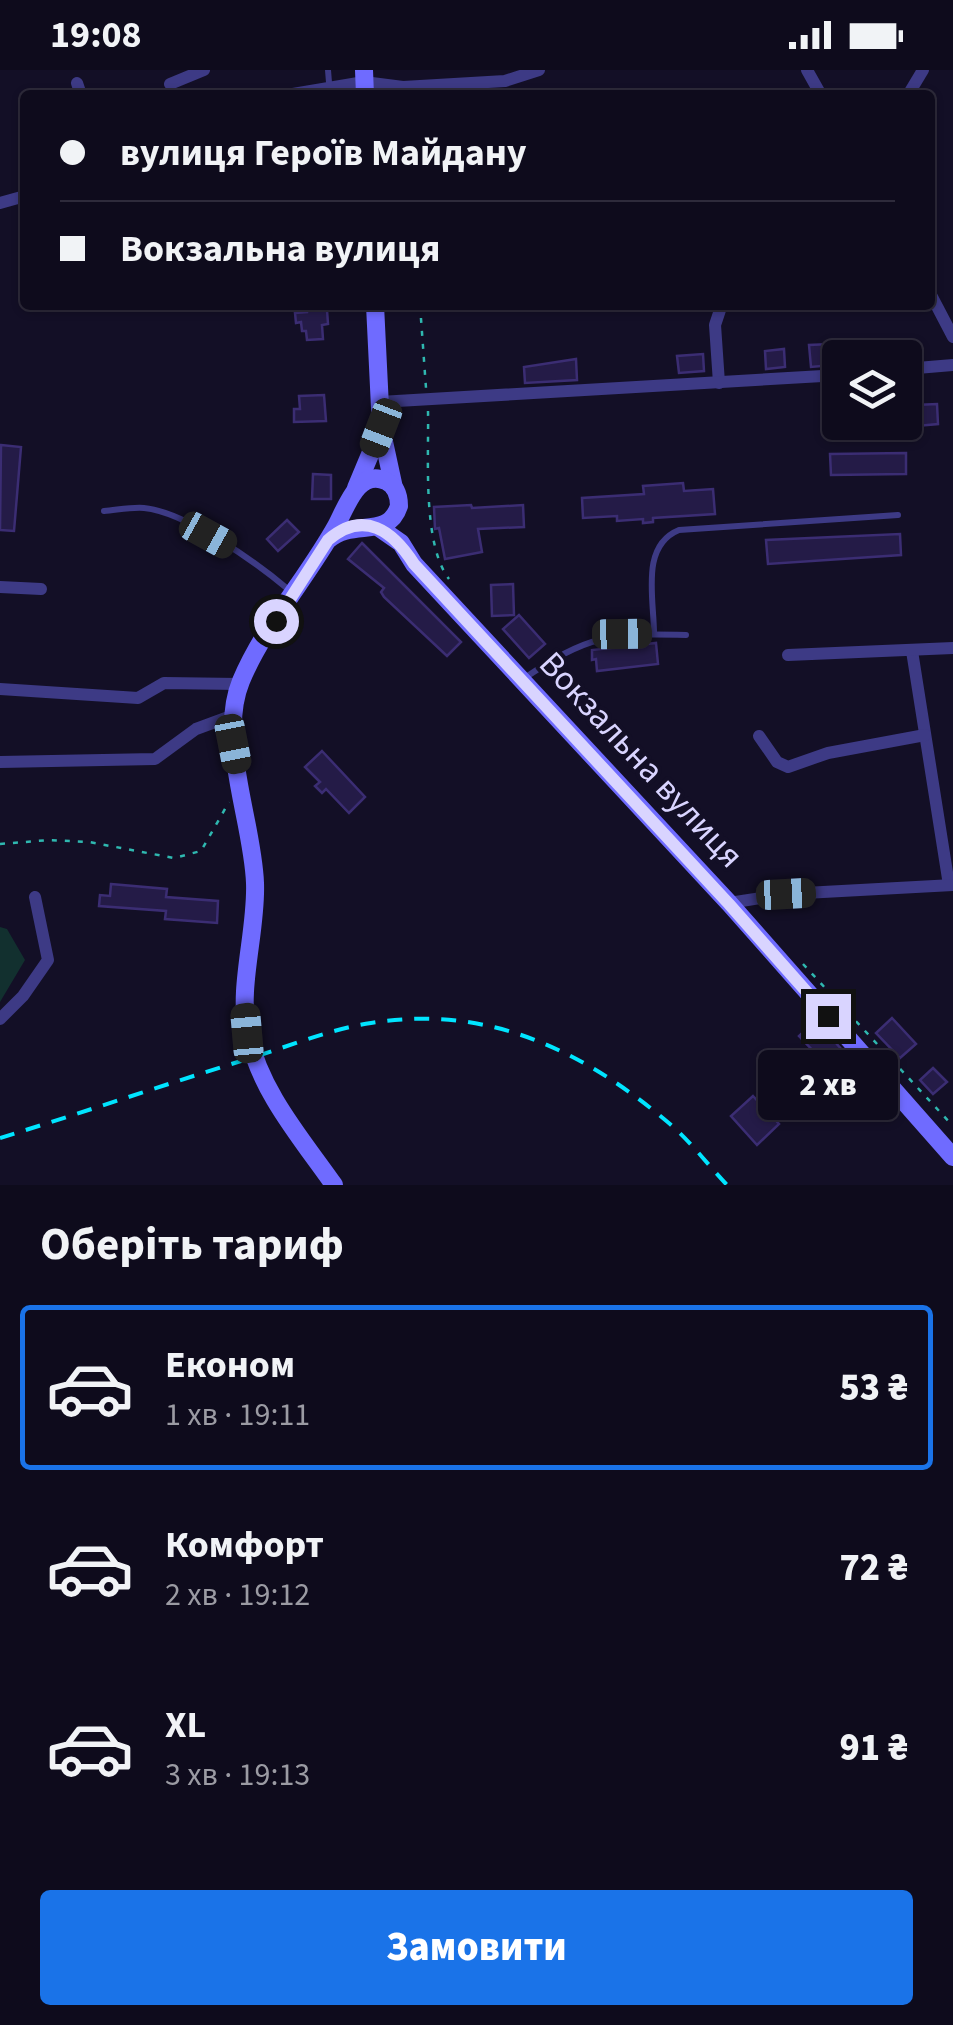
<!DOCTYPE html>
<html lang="uk">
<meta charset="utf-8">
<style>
:root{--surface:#0e0b1c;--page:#171425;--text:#f1f3f6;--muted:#9b9ba3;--line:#2e2b3b;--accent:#1a73e8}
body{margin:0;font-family:"Source Sans 3",sans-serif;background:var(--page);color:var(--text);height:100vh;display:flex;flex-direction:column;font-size:38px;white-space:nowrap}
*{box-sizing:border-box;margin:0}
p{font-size:32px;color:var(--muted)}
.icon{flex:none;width:55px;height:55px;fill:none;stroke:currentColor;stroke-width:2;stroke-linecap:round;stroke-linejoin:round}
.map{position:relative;height:1115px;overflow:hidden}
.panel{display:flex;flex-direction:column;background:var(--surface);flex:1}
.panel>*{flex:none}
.banner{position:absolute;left:20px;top:20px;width:915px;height:220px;border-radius:10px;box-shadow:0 2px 8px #0004,0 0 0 2px var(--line);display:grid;align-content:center;height:220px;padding:0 40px;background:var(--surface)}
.fabs{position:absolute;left:822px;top:270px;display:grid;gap:20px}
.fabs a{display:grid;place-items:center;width:100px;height:100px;border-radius:10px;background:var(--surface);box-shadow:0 2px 8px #0004,0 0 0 2px var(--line);font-size:50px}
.end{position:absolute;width:45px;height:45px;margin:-22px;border:12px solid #d9d4ff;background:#111;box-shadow:0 0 0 5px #111}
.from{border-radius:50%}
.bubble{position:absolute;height:70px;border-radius:10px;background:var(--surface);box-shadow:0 2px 8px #0004,0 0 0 2px var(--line);font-size:32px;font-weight:800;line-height:70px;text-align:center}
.car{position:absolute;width:30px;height:60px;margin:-30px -15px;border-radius:12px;box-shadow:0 0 8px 2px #0007;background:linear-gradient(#222 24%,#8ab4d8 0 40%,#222 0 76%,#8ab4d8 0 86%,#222 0)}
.banner b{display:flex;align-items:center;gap:35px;height:95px;font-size:38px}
.banner b+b{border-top:2px solid var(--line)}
.banner i{width:25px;height:25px;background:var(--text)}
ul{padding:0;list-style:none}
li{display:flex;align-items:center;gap:30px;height:165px;margin:0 20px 15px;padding:0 20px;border:5px solid transparent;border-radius:10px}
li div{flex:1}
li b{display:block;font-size:38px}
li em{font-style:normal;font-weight:800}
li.selected{border-color:var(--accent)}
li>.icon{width:90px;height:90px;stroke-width:1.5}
h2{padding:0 40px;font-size:45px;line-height:120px}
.cta{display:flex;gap:20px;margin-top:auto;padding:20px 40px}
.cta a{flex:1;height:115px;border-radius:10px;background:var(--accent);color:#fff;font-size:40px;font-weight:800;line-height:115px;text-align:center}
.status{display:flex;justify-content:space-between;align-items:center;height:70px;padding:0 50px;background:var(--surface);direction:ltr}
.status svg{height:28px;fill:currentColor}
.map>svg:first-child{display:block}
.green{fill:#12302f}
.building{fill:#241b47;stroke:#3b2d73;stroke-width:2.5}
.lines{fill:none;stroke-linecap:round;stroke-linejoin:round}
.path{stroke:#2fb8b0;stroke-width:2.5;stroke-dasharray:5 8;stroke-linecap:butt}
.lane{stroke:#3d3a85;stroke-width:6}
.street{stroke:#3d3a85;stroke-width:12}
.secondary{stroke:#6f6bff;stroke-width:18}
.rail{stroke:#00e5ff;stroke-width:4;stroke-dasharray:15 12;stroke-linecap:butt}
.route{stroke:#d9d4ff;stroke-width:12}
.labels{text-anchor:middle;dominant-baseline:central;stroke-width:8;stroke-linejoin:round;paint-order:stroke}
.street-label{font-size:35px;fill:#d9d4ff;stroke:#130f26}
</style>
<div class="status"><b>19:08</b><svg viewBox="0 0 49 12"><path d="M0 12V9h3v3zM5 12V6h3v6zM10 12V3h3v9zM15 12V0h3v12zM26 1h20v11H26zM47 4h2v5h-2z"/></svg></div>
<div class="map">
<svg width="953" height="1115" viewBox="0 0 953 1115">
<rect width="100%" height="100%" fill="#130f26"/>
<polygon class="green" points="0,857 7,859 25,890 0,932"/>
<g class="building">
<polygon points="307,235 322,235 322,240 327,240 328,254 322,255 323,269 307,270 306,261 302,261 301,252 296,253 295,243 307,242"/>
<polygon points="831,274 832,295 811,297 809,275"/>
<polygon points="784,279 785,297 766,299 765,281"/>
<polygon points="703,284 704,301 679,303 677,286"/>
<polygon points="576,289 577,310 525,313 524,297"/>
<polygon points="324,325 326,351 294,352 294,339 300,339 299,326"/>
<polygon points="937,334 938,354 917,356 915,335"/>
<polygon points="1,375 21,377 14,461 0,460"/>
<polygon points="906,383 906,404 831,405 830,384"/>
<polygon points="313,404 331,405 331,429 312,429"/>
<polygon points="683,413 684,421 713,419 715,444 653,448 653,452 643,453 643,449 617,451 617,446 583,448 582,428 644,424 643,416"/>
<polygon points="471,435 472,438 523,435 524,457 478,459 482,482 445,489 439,458 435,459 434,437"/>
<polygon points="287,450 299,462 278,481 267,469"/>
<polygon points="900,464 901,485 768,494 766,470"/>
<polygon points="362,473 461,572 447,586 384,527 381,522 384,518 348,489"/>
<polygon points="513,514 514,545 492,546 491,515"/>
<polygon points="519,545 545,574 529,588 503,559"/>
<polygon points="656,573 658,594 597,601 596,589 592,590 592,580"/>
<polygon points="322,681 365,727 349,743 326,719 322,723 315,716 320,712 305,697"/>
<polygon points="111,814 167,819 166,827 218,831 217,853 165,849 166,841 99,836 100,825 110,826"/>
<polygon points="892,948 916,974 900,988 876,963"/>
<polygon points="816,950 855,995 840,1009 799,966"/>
<polygon points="933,998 947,1012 933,1024 920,1010"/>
<polygon points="753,1026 779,1054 757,1075 731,1046"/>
</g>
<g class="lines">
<g class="path">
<polyline points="420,235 426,318"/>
<path d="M 428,341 C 429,386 422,474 449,509"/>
<polyline points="0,774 49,770 89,772 174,788 201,781 229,732"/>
<polyline points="803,894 953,1056"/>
</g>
<g class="lane">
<polyline points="328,0 330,25"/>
<path d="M 104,441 C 117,440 131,437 144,438 C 186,442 257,493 289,520"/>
<path d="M 654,564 C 654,528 640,476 679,460 L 898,445"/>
<path d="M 523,609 C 589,565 607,563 686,565"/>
</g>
<g class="street">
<polyline points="807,0 821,25"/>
<polyline points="77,13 81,25"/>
<polyline points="170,14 204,0"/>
<polyline points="287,25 364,12 403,17 505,11 539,0"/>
<polyline points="908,25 923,0"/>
<polyline points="0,133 25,126"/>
<polyline points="930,223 953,267"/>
<polyline points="905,299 953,295"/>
<polyline points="719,313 715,255 721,237"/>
<polyline points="380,332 840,305"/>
<polyline points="0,517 41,519"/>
<polyline points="912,581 949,815"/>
<polyline points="788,585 953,578"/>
<polyline points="0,619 138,628 164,613 239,614"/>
<polyline points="759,666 777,692 788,697 828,683 925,665"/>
<polyline points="0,692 155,689 196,659 234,645"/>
<polyline points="729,833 786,824 953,815"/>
<polyline points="0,949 23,926 48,890 35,827"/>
</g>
<g class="secondary">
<polyline points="364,0 365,25"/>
<polyline points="375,235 381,358 394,418"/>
<polyline points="356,418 379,363"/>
<polyline points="378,457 401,473 414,494 729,833 953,1087"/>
<path d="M 328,470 C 353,448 388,470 399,436 C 399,426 396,416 386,411 C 358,398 346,438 336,456 C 307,508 264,556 241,611 C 217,669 253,752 255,813 C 257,861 237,919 248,964 C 260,1021 301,1068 334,1115"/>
</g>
<path class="rail" d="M 0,1068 C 85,1042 169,1013 254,987 C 292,975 331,959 371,953 C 487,934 583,980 670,1054 C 691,1072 708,1095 727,1115"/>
</g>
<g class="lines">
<path class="route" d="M 276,551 L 328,470 C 364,439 393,461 414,494 L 729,834 L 828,946"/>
</g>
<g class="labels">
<g class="street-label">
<text transform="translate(641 690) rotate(47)">Вокзальна вулиця</text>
</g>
</g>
</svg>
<div class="fabs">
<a><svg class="icon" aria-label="layers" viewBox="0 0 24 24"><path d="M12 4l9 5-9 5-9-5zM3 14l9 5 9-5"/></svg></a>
</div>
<i class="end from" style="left:276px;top:551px"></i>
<i class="end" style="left:828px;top:946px"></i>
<div class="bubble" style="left:758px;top:980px;width:140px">2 хв</div>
<i class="car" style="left:381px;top:358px;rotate:201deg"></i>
<i class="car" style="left:208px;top:465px;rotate:119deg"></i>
<i class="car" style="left:622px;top:564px;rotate:89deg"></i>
<i class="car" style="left:233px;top:674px;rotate:169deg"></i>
<i class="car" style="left:786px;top:824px;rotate:87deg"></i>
<i class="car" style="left:247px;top:963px;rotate:355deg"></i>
<div class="banner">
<b><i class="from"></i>вулиця Героїв Майдану</b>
<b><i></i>Вокзальна вулиця</b>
</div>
</div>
<section class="panel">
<h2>Оберіть тариф</h2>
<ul>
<li class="selected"><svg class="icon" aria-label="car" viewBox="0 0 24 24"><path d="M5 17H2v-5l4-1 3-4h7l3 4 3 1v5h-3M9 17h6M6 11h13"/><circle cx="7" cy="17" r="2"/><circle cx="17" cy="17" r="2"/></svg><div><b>Економ</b><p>1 хв · 19:11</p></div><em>53 ₴</em></li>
<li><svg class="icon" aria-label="car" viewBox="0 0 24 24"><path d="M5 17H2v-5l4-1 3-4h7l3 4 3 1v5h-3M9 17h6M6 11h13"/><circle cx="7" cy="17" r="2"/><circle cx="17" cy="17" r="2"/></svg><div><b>Комфорт</b><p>2 хв · 19:12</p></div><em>72 ₴</em></li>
<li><svg class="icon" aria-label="car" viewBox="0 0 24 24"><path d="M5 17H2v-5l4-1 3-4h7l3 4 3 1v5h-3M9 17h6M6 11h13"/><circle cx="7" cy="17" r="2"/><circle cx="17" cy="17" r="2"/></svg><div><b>XL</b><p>3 хв · 19:13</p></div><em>91 ₴</em></li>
</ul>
<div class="cta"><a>Замовити</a></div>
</section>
